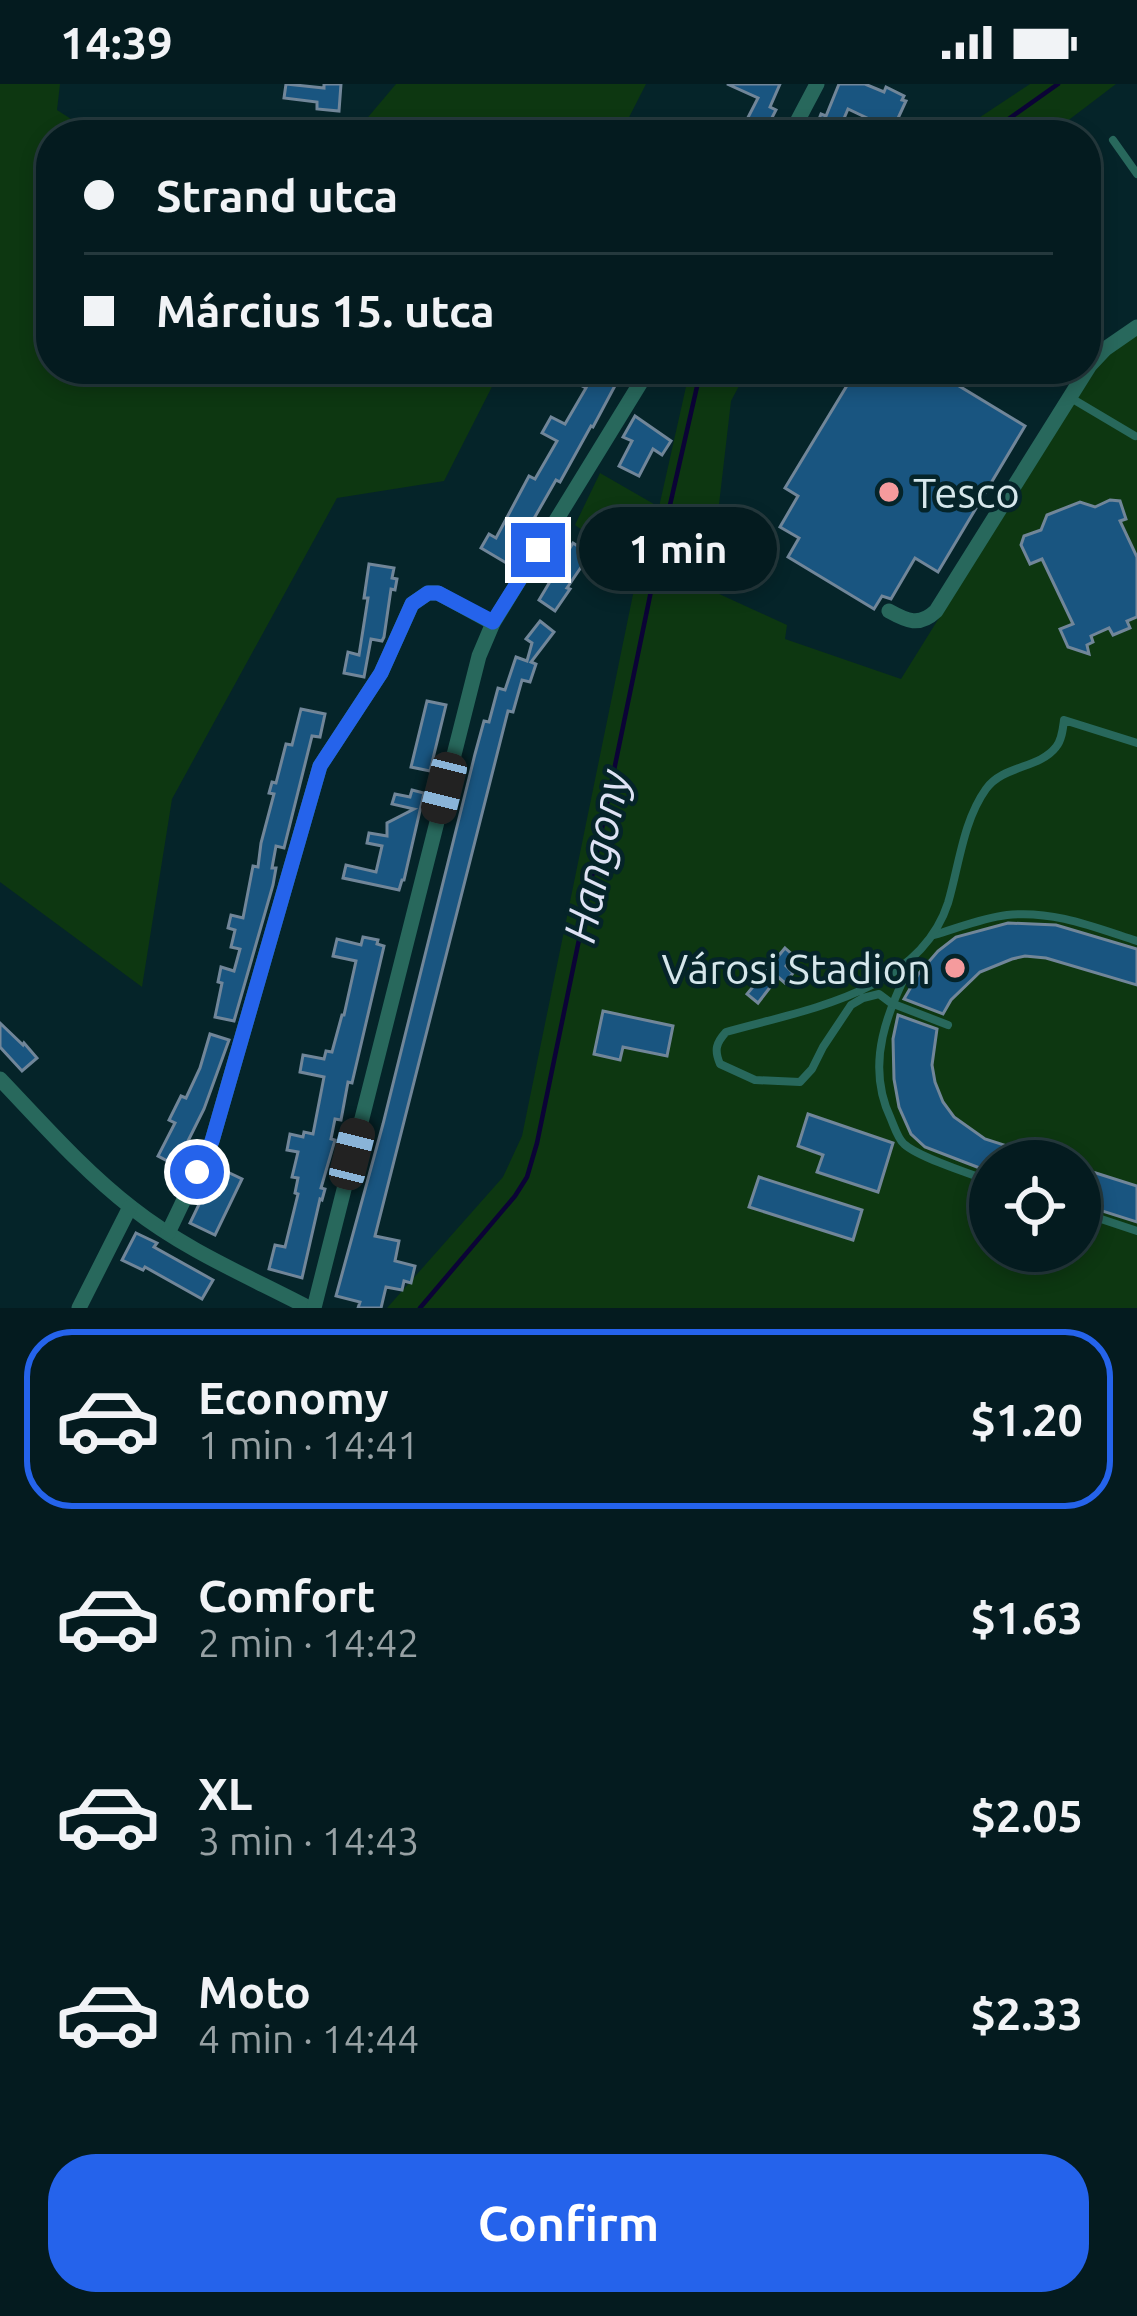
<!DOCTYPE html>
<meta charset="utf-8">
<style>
:root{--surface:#041b1f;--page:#0d2428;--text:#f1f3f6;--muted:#97a1a4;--line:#25393d;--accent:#2563eb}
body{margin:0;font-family:Ubuntu,sans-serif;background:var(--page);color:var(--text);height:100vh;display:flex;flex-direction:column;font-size:45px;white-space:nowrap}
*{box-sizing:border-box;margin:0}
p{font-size:39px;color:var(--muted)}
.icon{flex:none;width:66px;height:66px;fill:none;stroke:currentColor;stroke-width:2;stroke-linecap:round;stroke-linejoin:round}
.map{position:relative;height:1224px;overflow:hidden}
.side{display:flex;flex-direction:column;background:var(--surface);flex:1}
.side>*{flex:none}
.top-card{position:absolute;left:36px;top:36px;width:1065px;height:264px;border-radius:48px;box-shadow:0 6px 18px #0003,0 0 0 3px var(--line);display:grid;align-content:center;height:264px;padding:0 48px;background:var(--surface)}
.buttons{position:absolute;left:969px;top:1056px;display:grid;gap:24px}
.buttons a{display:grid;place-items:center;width:132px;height:132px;border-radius:50%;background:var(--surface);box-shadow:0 6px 18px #0003,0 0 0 3px var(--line);font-size:60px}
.end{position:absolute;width:54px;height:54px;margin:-27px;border:15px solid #2563eb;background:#fff;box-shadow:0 0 0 6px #fff}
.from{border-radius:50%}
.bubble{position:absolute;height:84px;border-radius:42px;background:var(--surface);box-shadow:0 6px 18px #0003,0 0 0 3px var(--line);font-size:39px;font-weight:700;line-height:84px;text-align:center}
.car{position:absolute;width:36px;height:72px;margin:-36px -18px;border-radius:15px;box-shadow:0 0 9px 3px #0007;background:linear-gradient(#222 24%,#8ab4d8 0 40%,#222 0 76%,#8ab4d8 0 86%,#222 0)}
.top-card b{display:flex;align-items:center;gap:42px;height:114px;font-size:45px}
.top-card b+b{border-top:3px solid var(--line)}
.top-card i{width:30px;height:30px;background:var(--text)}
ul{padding:21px 0 0;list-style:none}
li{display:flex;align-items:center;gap:36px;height:180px;margin:0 24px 18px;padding:0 24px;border:6px solid transparent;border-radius:48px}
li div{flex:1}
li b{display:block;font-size:45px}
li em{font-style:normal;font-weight:700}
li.active{border-color:var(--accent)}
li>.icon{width:108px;height:108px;stroke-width:1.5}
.cta{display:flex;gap:24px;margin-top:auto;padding:24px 48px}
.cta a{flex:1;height:138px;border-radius:48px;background:var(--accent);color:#fff;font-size:48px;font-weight:700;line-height:138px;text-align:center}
.status{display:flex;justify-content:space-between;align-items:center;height:84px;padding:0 60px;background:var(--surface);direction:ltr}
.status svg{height:33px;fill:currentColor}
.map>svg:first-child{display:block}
.green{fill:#0d3711;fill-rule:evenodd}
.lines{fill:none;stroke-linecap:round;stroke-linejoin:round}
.stream{stroke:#0b0336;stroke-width:4.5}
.building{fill:#195580;stroke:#718699;stroke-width:3}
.lane{stroke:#28685c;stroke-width:8}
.street{stroke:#28685c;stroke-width:15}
.route{stroke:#2563eb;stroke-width:15}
.poi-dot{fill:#f59b9d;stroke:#052429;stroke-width:4.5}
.labels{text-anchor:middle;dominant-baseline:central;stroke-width:9;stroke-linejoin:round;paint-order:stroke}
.poi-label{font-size:42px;fill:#d6e7eb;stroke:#052429;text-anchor:start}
.water-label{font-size:45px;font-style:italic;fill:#dee2f4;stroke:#052429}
</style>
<div class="status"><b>14:39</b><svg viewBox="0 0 49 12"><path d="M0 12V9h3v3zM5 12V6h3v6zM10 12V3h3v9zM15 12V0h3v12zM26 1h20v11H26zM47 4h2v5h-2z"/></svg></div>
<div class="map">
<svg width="1137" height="1224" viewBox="0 0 1137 1224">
<rect width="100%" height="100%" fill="#052429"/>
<g class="green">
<polygon points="0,0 60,0 57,26 96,51 51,51 51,285 501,285 444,397 337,414 172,715 142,903 0,798"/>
<polygon points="396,0 646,0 620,51 353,51"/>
<polygon points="1030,0 1116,0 1049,51 953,51"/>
<path d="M 1137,251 L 1137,1224 L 387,1224 L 503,1093 L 522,1052 L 638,486 L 575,441 L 600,389 L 659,423 L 690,285 L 748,285 L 731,317 L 718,429 L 730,435 L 734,466 L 702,472 L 703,492 L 717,509 L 787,541 L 785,555 L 901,595 L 1094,285 L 1109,269 ZM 990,1077 L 1080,1077 L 1080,1167 L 990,1167 Z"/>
</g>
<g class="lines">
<g class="stream">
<polyline points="986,51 1058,0"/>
<polyline points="420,1224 515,1112 527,1093 537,1059 657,478 701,285"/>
</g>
</g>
<g class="building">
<polygon points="286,0 324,4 324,0 341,0 339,27 317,25 317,18 284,14"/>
<polygon points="727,0 780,0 770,23 776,26 763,51 739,51 758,14"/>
<polygon points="839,0 865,0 884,8 886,3 904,12 902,16 906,17 894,43 885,39 884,42 848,25 837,51 813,51 821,30 826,32"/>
<polygon points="592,285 598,285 618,296 593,343 591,342 560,398 556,396 508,480 481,464 489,450 496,454 529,392 535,395 557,357 542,349 551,333 565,340 586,304 582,302"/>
<polygon points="857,285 931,285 1025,342 938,488 915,474 891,515 882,512 874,525 788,473 799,454 780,443 798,412 785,404"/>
<polygon points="635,332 671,357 662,371 653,365 639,392 619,382 632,357 623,353"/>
<polygon points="1110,416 1120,417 1126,435 1120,437 1137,473 1137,533 1127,537 1130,544 1113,551 1109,544 1091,552 1093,558 1087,561 1089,570 1068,563 1060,545 1073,540 1042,475 1030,480 1021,461 1024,452 1041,446 1047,431 1080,418 1095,423"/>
<polygon points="573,459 590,470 567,504 570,505 555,527 539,516"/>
<polygon points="369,480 394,484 392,494 397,495 395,506 391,505 384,553 382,557 371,555 364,593 344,589 348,568 359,571 368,514 364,514"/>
<polygon points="540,537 554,548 531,578 536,580 530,598 522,596 513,628 508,627 375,1152 399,1157 395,1177 415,1182 411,1199 404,1197 402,1206 386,1203 381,1224 358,1224 360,1218 336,1212 383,1040 475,670 484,637 489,638 498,604 505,606 516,573 527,577 532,559 526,555"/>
<polygon points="427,617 446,621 430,687 411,683"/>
<polygon points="301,625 325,630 320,653 312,652 284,764 276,762 272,784 276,784 273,801 234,937 215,933 222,899 218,898 221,883 234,887 240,865 231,863 235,846 228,844 231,831 243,834 253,782 258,783 261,759 274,710 269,709 272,698 276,699 286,660 292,661"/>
<polygon points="412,706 424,709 404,796 402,796 399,806 343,794 346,781 376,788 382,762 367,759 369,749 387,752 387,739 414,725 392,720 395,710 410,713"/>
<polygon points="1008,839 1056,841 1137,865 1137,901 1046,874 1025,872 1012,875 980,888 951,916 943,930 904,915 919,889 938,867 956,853"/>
<polygon points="363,853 378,856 377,860 384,862 352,999 348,998 341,1036 335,1035 331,1055 335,1056 321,1104 325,1105 322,1116 320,1115 302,1194 269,1185 275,1161 285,1163 298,1110 295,1109 298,1094 292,1093 298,1068 287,1066 290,1050 303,1053 304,1048 313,1050 324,993 300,988 303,971 324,975 326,967 332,968 342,931 344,931 356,877 333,872 337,855 361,861"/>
<polygon points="785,864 794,872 786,882 793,889 785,899 778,893 758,919 747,910"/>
<polygon points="603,927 673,942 667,972 623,963 620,976 594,970"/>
<polygon points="898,931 937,945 932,981 935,998 943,1018 954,1033 985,1055 1048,1075 1048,1077 990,1077 990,1088 925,1063 911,1050 899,1023 894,995 893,955"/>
<polygon points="0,939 23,961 24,959 37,974 22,987 0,963"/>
<polygon points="210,950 229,956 204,1025 186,1061 191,1064 181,1084 158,1072 175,1039 169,1036 181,1012 186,1014 200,984"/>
<polygon points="808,1030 893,1059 878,1108 817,1088 823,1071 798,1062"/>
<polygon points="217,1083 242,1095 215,1151 190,1139"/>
<polygon points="1080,1084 1137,1102 1137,1138 1080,1120"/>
<polygon points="759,1093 862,1126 853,1156 749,1123"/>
<polygon points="136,1149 157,1159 154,1163 213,1196 202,1215 145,1183 143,1186 122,1176"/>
</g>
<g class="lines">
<g class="lane">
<polyline points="1113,56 1137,90"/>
<polyline points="1071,314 1135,352"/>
<path d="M 934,851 C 958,844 982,834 1007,831 C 1053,826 1094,843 1137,857"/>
<path d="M 914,874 C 888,926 864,979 891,1035 C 894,1042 898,1055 904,1060 C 918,1073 970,1090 990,1097"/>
<path d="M 948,941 L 891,919 L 879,910 L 863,914 L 851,921 L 823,963 L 812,985 L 800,998 L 755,996 L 720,980 C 714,966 716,959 726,948 C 803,926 919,909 948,819 C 959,782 963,737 986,705 C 1003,681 1039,685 1056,663 C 1062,656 1063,644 1064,636 L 1137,659"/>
<polyline points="1080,1128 1137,1147"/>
</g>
<g class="street">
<polyline points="790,51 817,0"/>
<path d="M 889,527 C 907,537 919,543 936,527 L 1090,281 L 1105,265 L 1137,243"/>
<path d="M 0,995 C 42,1039 84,1087 132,1124 C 185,1166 250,1193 309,1224"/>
<polyline points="168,1149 212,1057 320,682 381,589 412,520 428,509 438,509 493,539"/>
<polyline points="79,1224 130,1123"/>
<polyline points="314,1224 479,572 493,539 649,285"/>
</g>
</g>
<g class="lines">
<polyline class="route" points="197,1088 212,1057 320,682 381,589 412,520 428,509 438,509 493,538 538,466"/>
</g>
<g class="poi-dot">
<circle cx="889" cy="408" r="12"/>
<circle cx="955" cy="884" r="12"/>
</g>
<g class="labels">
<g class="poi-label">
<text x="913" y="408">Tesco</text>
<text x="931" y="884" text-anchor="end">Városi Stadion</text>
</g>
<g class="water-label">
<text transform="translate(596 772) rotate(-78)">Hangony</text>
</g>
</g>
</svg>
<div class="buttons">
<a><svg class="icon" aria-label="locate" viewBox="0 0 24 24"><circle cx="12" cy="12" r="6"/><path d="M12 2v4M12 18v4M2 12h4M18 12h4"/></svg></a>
</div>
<i class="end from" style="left:197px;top:1088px"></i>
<i class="end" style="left:538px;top:466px"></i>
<div class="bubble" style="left:579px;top:423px;width:198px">1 min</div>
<i class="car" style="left:444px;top:704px;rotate:194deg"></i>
<i class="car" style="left:352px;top:1070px;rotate:14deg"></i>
<div class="top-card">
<b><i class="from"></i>Strand utca</b>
<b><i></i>Március 15. utca</b>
</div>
</div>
<section class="side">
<ul>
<li class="active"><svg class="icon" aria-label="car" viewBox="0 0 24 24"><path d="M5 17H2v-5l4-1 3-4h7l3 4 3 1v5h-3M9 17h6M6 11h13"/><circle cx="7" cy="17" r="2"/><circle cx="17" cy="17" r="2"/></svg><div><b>Economy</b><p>1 min · 14:41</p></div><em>$1.20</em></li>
<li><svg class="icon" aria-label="car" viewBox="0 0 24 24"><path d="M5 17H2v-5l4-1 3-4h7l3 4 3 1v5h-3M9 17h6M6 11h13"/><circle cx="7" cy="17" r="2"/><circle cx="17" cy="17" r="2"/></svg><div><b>Comfort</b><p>2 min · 14:42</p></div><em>$1.63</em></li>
<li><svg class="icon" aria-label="car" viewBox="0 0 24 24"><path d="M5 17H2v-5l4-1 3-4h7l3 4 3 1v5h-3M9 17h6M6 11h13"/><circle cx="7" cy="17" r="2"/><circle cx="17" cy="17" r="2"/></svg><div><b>XL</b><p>3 min · 14:43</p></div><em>$2.05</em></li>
<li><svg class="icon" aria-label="car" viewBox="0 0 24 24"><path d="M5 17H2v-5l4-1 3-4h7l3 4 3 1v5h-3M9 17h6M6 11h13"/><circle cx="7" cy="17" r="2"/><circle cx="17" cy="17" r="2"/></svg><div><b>Moto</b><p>4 min · 14:44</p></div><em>$2.33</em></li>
</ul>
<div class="cta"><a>Confirm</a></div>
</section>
